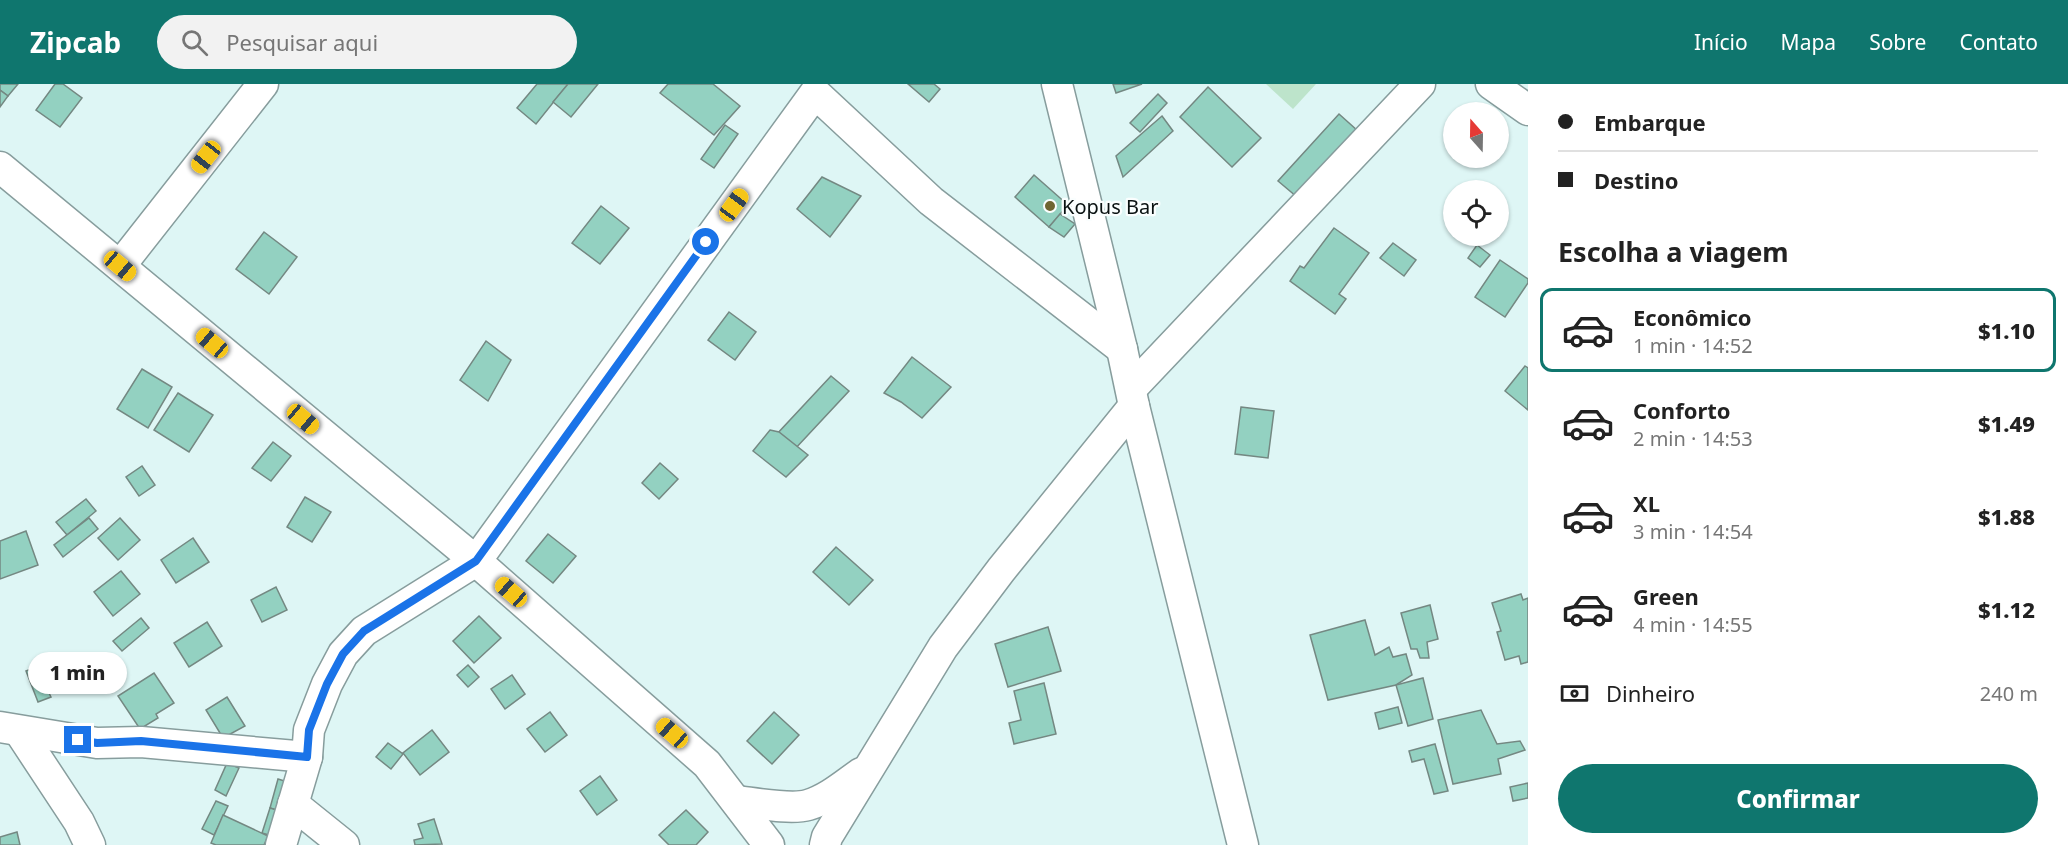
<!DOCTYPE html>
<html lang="pt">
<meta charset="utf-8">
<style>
:root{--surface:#fff;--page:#f2f2f2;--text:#222;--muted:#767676;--line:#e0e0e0;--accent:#0f766e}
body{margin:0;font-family:"Noto Sans",sans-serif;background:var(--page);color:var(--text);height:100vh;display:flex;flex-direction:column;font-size:22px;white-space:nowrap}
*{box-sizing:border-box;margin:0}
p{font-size:20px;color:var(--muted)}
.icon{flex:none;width:33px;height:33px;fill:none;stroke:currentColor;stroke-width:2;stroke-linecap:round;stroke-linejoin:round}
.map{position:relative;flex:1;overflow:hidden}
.panel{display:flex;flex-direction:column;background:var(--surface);width:540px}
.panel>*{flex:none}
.banner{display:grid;align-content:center;height:132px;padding:0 30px;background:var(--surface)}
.needle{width:39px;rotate:340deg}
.controls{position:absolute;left:1443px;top:18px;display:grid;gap:12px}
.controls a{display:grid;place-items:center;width:66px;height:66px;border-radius:50%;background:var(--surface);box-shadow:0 2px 4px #0004;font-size:30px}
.end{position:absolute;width:27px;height:27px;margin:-14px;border:8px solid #1a73e8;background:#fff;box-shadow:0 0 0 3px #fff}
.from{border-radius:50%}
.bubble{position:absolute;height:42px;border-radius:21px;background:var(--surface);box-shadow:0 2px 4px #0004;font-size:20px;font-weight:800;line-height:42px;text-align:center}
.car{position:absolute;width:18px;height:36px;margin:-18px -9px;border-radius:8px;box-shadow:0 0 4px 2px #0007;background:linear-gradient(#f5c518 24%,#345 0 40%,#f5c518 0 76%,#345 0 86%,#f5c518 0)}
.banner b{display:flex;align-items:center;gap:21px;height:57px;font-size:22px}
.banner b+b{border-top:2px solid var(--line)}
.banner i{width:15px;height:15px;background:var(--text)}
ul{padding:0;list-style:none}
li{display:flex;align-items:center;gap:18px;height:84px;margin:0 12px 9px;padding:0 18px;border:3px solid transparent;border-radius:12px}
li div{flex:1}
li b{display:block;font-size:22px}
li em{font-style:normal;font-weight:800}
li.current{border-color:var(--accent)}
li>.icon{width:54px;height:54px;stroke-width:1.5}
h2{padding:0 30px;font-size:27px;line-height:72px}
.pay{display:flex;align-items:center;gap:15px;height:66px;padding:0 30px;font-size:22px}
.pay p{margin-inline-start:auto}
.button{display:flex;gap:12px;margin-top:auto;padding:12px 30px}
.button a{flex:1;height:69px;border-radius:36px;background:var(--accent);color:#fff;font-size:24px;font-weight:800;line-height:69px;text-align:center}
header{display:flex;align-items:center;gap:36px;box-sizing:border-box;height:84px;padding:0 30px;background:var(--accent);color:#fff}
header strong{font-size:28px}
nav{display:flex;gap:33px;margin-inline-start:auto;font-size:21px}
.search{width:420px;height:54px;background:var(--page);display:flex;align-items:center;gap:15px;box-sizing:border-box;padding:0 21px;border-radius:33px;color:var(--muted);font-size:22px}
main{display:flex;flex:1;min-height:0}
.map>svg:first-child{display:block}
.pitch{fill:#bde4cb}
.building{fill:#93d1c1;stroke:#748882;stroke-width:1.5}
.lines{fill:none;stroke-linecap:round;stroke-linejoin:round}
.minor-casing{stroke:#879d9d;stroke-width:33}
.minor{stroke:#fff;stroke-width:30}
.route{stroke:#1a73e8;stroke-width:8}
.poi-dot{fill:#6f6532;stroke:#fafefe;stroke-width:2}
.labels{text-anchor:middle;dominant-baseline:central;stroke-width:4.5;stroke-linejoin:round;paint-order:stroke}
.poi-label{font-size:20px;fill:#091111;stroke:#fafefe;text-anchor:start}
</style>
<header>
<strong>Zipcab</strong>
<div class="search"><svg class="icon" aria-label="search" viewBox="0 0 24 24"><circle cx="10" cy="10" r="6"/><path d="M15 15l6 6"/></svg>Pesquisar aqui</div>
<nav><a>Início</a><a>Mapa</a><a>Sobre</a><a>Contato</a></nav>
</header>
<main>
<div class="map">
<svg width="1528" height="761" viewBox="0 0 1528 761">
<rect width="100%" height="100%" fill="#def6f5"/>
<polygon class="pitch" points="1266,0 1316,0 1293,25"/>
<g class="building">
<polygon points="0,0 18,0 8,12 0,6"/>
<polygon points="55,0 63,0 82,14 60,43 36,26"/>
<polygon points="537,0 568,0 536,40 517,24"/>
<polygon points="568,0 598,0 571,33 553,18"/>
<polygon points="668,0 713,0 740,22 714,51 660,9"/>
<polygon points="908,0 934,0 940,5 929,18"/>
<polygon points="1113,0 1142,0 1116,9"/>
<polygon points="1208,3 1261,54 1232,83 1180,33"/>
<polygon points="0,6 8,12 0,23"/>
<polygon points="1158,10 1167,19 1140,48 1130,39"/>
<polygon points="1339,30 1358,47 1297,113 1278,97"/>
<polygon points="1162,32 1173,47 1123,93 1116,72"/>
<polygon points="725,41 738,50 714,84 701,75"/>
<polygon points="1034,91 1068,121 1049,143 1015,113"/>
<polygon points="822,93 861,112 830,153 797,125"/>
<polygon points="601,122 629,144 600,180 572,159"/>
<polygon points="1060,130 1075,140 1064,153 1049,143"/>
<polygon points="1334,144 1369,169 1339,210 1346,215 1335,230 1290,197 1300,182 1304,184"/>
<polygon points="264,148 297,173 269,210 236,185"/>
<polygon points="1393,159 1416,176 1404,192 1380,174"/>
<polygon points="1477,161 1490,171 1480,183 1468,174"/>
<polygon points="1500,176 1528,195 1528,199 1505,233 1475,213"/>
<polygon points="729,228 756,248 735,276 708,256"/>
<polygon points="486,257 511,276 488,317 460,296"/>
<polygon points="912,273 951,303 922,334 901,318 884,309"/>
<polygon points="1525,282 1528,284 1528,326 1505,307"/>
<polygon points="142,285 172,303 148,344 117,325"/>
<polygon points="831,292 849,307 794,366 776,351"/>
<polygon points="178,309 213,331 189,368 154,346"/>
<polygon points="1241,323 1274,327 1268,374 1235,370"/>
<polygon points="770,346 779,348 808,371 786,393 753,367"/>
<polygon points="273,358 291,372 271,397 252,384"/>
<polygon points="660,379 678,395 659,415 642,399"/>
<polygon points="142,382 155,401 139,412 126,393"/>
<polygon points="305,413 331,428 312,458 287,443"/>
<polygon points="86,415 96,427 67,451 56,438"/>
<polygon points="89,434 98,445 63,473 54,461"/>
<polygon points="120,434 140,456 118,476 98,454"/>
<polygon points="26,447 38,481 0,495 0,457"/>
<polygon points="548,450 576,472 553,499 526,477"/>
<polygon points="193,454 209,478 176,499 161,476"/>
<polygon points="836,463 873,496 849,521 813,488"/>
<polygon points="121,487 140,510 113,532 94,508"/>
<polygon points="276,503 287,526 262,538 251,516"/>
<polygon points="1521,510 1523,516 1528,514 1528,578 1521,580 1519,572 1505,576 1497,548 1501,547 1492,519"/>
<polygon points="1430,521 1438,555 1427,558 1429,574 1420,574 1417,565 1411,565 1401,529"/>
<polygon points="479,532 501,554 474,579 453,557"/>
<polygon points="141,534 149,544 122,567 113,557"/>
<polygon points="1365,536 1375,571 1389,563 1393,573 1406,570 1412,591 1396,601 1328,616 1310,551"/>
<polygon points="207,538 222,562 189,583 174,559"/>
<polygon points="1048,543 1061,587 1008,603 995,560"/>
<polygon points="53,577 57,588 70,583 76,599 49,609 51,613 38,618 26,587"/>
<polygon points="468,581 479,593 468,603 457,591"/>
<polygon points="154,589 174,619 156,630 158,634 140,645 118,612"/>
<polygon points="512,591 525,610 505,625 491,605"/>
<polygon points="1423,594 1433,635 1408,642 1396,601"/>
<polygon points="1044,599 1056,650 1014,660 1009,639 1021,636 1014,607"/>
<polygon points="227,613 245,642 223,654 206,626"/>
<polygon points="1398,623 1402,639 1379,645 1375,629"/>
<polygon points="1481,626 1497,660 1520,657 1525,666 1498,675 1501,690 1453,700 1438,636"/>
<polygon points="550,628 567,651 545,668 527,645"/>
<polygon points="774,628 799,651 772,680 747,657"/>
<polygon points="432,646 449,668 420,691 403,669"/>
<polygon points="388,659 403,670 391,685 376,673"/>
<polygon points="1435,660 1448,707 1434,710 1424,675 1412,678 1409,667"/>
<polygon points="227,679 239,684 226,712 215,706"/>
<polygon points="600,692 617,716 597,731 580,707"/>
<polygon points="278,695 291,699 283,728 270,724"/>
<polygon points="1528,699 1528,714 1513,717 1510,703"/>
<polygon points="216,717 228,722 214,751 202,745"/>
<polygon points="270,724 283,728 276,753 262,749"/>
<polygon points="686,726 708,748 696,761 669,761 659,751"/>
<polygon points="223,731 268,752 264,761 216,761 211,759"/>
<polygon points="434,735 442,760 415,761 414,756 423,754 418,740"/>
<polygon points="17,748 20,761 0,761 0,753"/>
</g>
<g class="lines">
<g class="minor-casing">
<g id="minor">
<polyline points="1057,0 1122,265 1134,322 1243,761"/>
<polyline points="1491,0 1528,26"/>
<polyline points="0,83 476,477 707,680 769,761"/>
<polyline points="120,182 263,0"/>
<polyline points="1131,305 1420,0"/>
<polyline points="0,643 97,659 141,658 307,673"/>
<polyline points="19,647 79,738 90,761"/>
<path d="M 736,717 C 754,719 791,726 808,721 C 828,715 844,701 861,689"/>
<polyline points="293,720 344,761"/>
<polyline points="281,761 307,673 309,646 327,600 343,570 364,547 476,477 815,9 931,117 1122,265"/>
<polyline points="825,761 827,753 943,563 1001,486 1134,322"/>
</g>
</g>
<use href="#minor" class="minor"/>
</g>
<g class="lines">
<polyline class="route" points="78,656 97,659 141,657 307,673 309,646 327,600 343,570 364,547 476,477 706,158"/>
</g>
<circle class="poi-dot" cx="1050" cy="122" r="6"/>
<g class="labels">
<g class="poi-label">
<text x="1062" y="122">Kopus Bar</text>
</g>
</g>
</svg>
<div class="controls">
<a><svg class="needle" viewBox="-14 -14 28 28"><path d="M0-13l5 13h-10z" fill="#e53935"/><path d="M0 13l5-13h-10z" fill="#767676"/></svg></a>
<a><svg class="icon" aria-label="locate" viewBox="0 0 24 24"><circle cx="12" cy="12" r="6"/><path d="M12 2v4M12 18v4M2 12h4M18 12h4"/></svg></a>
</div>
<i class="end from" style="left:706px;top:158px"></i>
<i class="end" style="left:78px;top:656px"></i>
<div class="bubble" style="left:28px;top:568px;width:99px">1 min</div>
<i class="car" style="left:206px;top:73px;rotate:218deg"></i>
<i class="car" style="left:734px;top:121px;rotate:36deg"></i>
<i class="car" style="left:120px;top:182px;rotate:130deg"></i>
<i class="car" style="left:212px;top:259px;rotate:310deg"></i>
<i class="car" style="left:303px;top:335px;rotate:130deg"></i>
<i class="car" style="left:511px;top:508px;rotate:311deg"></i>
<i class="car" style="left:672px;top:649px;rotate:311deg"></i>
</div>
<section class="panel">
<div class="banner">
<b><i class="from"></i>Embarque</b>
<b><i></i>Destino</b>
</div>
<h2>Escolha a viagem</h2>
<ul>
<li class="current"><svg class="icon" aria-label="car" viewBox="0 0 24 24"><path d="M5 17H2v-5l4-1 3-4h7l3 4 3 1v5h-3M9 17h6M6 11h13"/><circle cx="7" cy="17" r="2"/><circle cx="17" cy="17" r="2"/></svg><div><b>Econômico</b><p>1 min · 14:52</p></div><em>$1.10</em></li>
<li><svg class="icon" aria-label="car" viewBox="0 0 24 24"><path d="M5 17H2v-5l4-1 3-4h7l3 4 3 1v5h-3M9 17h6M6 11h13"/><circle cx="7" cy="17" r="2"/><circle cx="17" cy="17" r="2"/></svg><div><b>Conforto</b><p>2 min · 14:53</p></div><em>$1.49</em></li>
<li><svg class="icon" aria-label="car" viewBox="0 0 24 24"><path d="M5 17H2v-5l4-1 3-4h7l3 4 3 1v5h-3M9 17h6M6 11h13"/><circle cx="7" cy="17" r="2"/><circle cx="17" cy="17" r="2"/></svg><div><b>XL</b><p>3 min · 14:54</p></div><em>$1.88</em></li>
<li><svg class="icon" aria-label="car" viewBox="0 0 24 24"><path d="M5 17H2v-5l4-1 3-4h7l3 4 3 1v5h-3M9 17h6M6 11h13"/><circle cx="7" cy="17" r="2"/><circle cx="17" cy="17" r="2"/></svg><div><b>Green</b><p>4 min · 14:55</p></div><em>$1.12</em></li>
</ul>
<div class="pay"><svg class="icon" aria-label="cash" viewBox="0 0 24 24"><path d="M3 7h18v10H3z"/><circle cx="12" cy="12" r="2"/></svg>Dinheiro<p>240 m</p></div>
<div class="button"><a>Confirmar</a></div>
</section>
</main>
